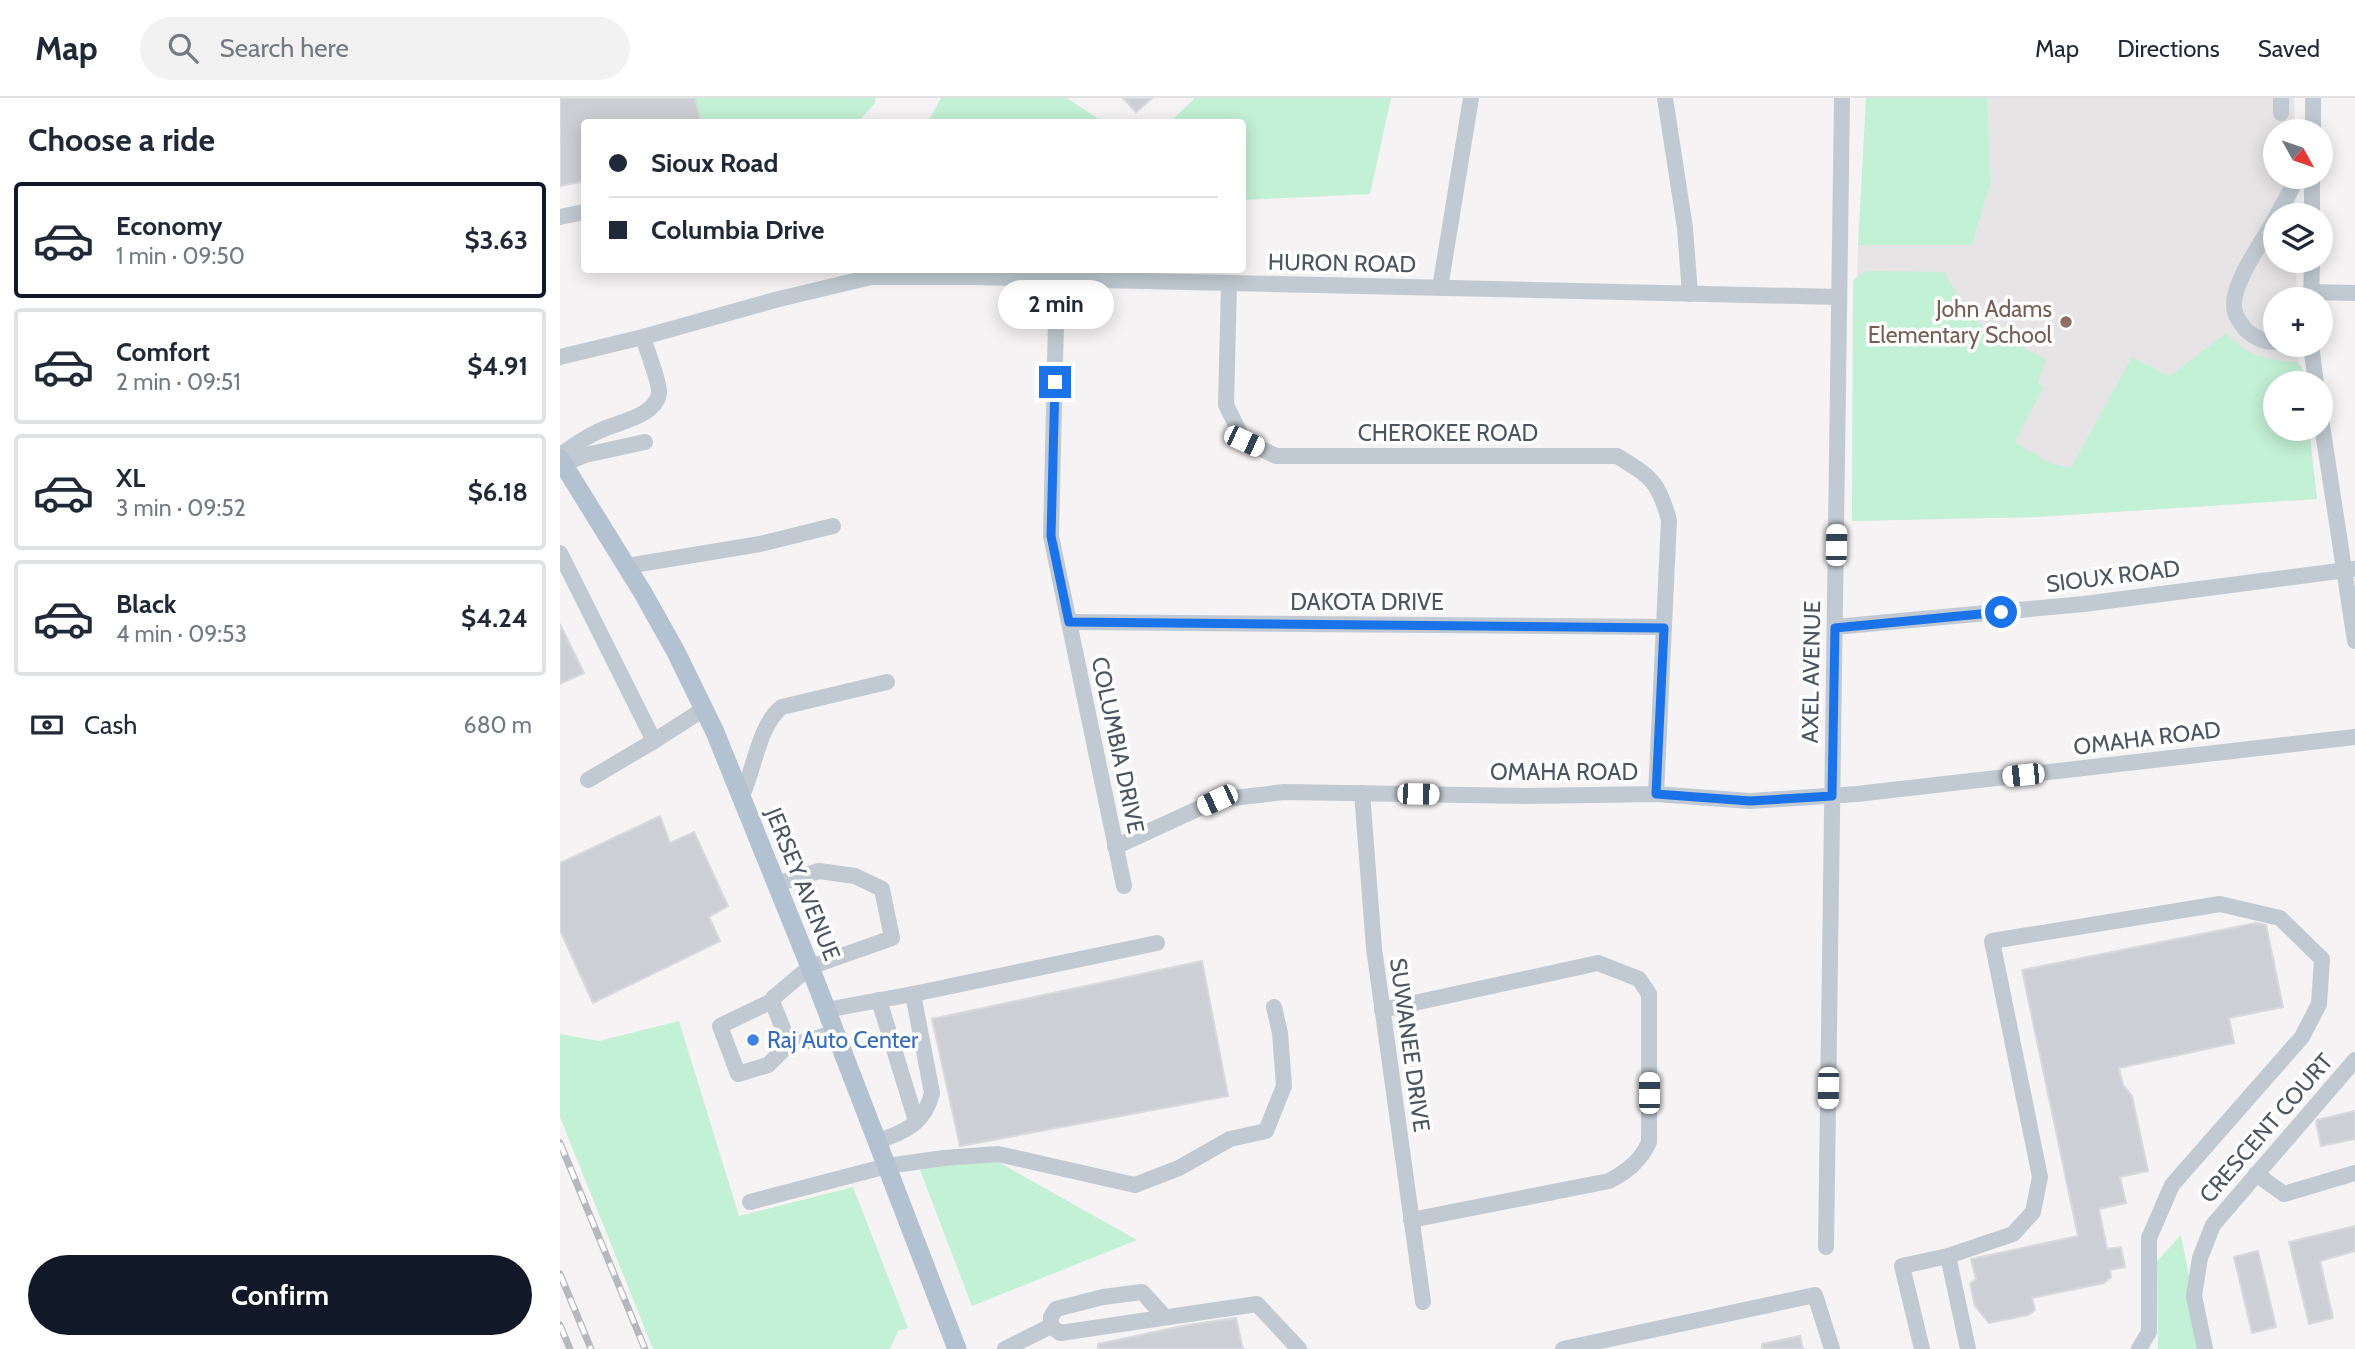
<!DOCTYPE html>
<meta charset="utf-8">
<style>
:root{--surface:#fff;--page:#f2f2f3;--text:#1f2937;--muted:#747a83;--line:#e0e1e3;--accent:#111827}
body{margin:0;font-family:Cabin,sans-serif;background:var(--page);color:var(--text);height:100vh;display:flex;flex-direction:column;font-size:26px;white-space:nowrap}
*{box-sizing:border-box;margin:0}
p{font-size:23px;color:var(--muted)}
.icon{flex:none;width:38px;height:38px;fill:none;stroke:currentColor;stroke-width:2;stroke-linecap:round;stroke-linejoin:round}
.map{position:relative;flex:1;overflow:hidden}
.side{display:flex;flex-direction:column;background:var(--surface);width:560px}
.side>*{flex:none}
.top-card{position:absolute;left:21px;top:21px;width:665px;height:154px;border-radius:7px;box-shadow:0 4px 18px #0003;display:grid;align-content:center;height:154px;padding:0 28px;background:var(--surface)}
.needle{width:46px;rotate:130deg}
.fabs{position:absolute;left:1703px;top:21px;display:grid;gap:14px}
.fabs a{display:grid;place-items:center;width:70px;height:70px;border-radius:50%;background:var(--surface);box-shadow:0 4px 18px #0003;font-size:35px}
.end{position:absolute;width:32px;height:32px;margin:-16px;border:9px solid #1a73e8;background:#fff;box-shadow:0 0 0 4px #fff}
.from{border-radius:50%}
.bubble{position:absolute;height:49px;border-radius:24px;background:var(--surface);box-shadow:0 4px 18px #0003;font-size:23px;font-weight:700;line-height:49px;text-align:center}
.car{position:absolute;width:21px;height:42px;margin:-21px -10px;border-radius:9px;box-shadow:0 0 5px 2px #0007;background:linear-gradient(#fff 24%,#345 0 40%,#fff 0 76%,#345 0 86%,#fff 0)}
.top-card b{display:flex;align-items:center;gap:24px;height:66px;font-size:26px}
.top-card b+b{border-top:2px solid var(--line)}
.top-card i{width:18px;height:18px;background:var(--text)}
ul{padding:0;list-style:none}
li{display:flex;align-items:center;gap:21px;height:116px;margin:0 14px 10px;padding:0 14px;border:4px solid var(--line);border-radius:7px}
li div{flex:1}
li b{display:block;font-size:26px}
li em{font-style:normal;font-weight:700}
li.active{border-color:var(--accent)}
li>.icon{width:63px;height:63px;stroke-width:1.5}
h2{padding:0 28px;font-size:32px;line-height:84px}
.pay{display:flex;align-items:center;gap:18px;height:77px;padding:0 28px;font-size:26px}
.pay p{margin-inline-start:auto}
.button{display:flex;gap:14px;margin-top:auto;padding:14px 28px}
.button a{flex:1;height:80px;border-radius:42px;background:var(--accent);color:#fff;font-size:28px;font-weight:700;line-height:80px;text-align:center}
header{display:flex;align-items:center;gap:42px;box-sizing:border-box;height:98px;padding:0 35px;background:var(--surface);border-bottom:2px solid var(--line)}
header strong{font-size:33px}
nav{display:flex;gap:38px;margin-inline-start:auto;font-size:24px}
.search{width:490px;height:63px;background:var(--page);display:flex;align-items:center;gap:18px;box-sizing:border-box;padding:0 24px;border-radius:38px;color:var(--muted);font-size:26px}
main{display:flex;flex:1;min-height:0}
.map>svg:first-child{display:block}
.education{fill:#e6e4e5}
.green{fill:#c3f1d5}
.building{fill:#cdcfd5;stroke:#d7d9de;stroke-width:2}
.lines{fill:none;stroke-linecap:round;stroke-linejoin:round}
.minor{stroke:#c1cad2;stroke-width:16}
.major{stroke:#b3c2d1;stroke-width:19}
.rail-casing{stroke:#b5b8bd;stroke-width:7}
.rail{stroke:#fff;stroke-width:4.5;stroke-dasharray:13;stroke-linecap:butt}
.route{stroke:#1a73e8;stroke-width:9}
.education-dot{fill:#8d6e63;stroke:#fff;stroke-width:2.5}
.shop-dot{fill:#3f7fe0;stroke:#fff;stroke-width:2.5}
.labels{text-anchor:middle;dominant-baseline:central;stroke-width:7;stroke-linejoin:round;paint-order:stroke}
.street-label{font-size:23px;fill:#4a5661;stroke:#fff}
.education-label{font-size:23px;fill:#785e54;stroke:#fff;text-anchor:end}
.shop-label{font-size:23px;fill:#366cbe;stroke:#fff;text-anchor:start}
</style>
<header>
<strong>Map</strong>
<div class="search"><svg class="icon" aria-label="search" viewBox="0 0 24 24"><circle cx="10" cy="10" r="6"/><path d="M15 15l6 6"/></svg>Search here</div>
<nav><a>Map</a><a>Directions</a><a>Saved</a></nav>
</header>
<main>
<section class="side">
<h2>Choose a ride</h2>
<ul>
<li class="active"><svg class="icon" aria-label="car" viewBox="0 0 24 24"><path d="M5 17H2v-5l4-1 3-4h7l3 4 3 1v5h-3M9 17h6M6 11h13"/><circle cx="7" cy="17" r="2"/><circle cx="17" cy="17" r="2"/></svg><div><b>Economy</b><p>1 min · 09:50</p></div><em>$3.63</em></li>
<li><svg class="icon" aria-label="car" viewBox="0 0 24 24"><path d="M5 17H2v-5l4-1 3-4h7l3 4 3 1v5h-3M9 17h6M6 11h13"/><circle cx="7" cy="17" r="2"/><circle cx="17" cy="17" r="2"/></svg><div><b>Comfort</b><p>2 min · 09:51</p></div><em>$4.91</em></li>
<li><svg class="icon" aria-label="car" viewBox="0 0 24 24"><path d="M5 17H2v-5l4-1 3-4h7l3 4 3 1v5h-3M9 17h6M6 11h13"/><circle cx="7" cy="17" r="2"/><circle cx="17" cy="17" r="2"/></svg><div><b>XL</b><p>3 min · 09:52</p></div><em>$6.18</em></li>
<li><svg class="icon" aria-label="car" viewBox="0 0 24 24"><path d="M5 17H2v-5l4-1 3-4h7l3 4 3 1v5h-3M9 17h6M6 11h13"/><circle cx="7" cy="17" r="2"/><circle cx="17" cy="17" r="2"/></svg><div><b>Black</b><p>4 min · 09:53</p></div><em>$4.24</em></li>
</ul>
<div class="pay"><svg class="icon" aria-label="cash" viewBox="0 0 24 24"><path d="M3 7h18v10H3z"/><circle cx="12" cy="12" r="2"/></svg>Cash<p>680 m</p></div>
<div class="button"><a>Confirm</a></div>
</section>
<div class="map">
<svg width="1795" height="1251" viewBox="0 0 1795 1251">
<rect width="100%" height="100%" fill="#f5f3f3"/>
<polygon class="education" points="1427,0 1734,0 1735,33 1715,33 1715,79 1735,79 1736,117 1715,117 1715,163 1736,163 1737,201 1715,201 1715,247 1738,247 1738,264 1743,272 1744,285 1715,285 1715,331 1749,331 1757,401 1475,419 1292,423 1298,147 1412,147 1431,84"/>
<g class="green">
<polygon points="135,0 315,0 316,4 298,24 141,24"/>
<polygon points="381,0 507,0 543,24 368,24"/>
<polygon points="635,0 831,0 810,96 683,102 682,24 610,24"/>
<polygon points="1306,0 1427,0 1431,84 1412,147 1298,147"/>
<path d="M 1307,173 L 1385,174 L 1399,201 L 1423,229 L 1486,261 L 1478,285 L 1483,290 L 1455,344 L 1490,365 L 1511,370 L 1572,259 L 1610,278 L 1667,235 C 1684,258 1711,263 1738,264 L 1743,272 L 1744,285 L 1715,285 L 1715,331 L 1749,331 L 1757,401 L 1475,419 L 1292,423 L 1293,182 Z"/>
<polygon points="119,923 179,1118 293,1089 348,1230 338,1233 330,1251 93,1251 0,1019 0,936 39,943"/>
<polygon points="424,1056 577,1142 412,1208 360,1072"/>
<polygon points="1621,1137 1643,1251 1598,1251 1597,1163"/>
</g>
<g class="building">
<polygon points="0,0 135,0 141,24 24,24 24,83 0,88"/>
<polygon points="563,0 592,0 576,14"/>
<polygon points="0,526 24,575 0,586"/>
<polygon points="100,718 110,745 134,734 168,808 149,819 160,843 33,905 0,832 0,765"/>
<polygon points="1696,825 1706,827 1723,909 1669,920 1674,945 1559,970 1563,987 1572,998 1588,1073 1560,1079 1566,1105 1539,1111 1547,1151 1561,1149 1565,1169 1550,1172 1551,1179 1544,1185 1472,1200 1475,1212 1468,1217 1429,1225 1415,1208 1410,1186 1416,1181 1411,1161 1518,1138 1462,872"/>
<polygon points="642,863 668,998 400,1048 372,921"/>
<polygon points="1795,1013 1795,1041 1761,1048 1756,1024 1757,1022"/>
<polygon points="1795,1128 1795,1153 1760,1163 1773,1220 1749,1226 1729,1144"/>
<polygon points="1698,1153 1716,1229 1692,1235 1674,1159"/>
<polygon points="676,1220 683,1251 538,1251 538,1246 622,1228"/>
<polygon points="1240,1238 1243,1251 1202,1251 1202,1246"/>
</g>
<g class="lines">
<g class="minor">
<polyline points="1105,0 1125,130 1130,196"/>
<polyline points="1721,15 1721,0"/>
<polyline points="1753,33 1753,0"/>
<polyline points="1717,117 1738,79"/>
<polyline points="1752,117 1752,79"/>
<polyline points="0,119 24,114"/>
<path d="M 1715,121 C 1703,143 1673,183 1674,208 C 1674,217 1680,225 1686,232 C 1694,239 1704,245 1715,244"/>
<polyline points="497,181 491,438 564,788"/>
<path d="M 669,185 L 666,307 L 684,343 L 716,358 L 1057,358 C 1091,379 1098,382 1109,422 L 1096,696"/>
<polyline points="880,190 911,0"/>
<polyline points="1752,194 1795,195"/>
<polyline points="1751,201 1752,163"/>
<polyline points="1751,247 1756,285"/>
<polyline points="0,259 83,239 215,202 311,179 412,179 1279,199"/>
<polyline points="1760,314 1795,543"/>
<path d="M 0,357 C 12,349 24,340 37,334 C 55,324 94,320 99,296 C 101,288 86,250 83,239"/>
<polyline points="3,366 25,357 85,344"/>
<polyline points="0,455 94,643"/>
<polyline points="67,468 200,446 273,428"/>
<polyline points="509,524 1104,529"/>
<polyline points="1275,529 1524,506 1795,471"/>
<polyline points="28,682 94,643 144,611"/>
<polyline points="802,695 814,850 863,1204"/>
<path d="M 182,698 C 194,672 199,626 222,609 L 327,584"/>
<polyline points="555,749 657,702 724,694 969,698 1096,696 1190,703 1297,696 1795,639"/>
<polyline points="217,786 259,773 295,778 322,791 332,840 250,869 213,900 212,903 229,946 245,944 275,934"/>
<polyline points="353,896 597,845"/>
<polyline points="319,902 356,1023"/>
<polyline points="212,903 160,928 178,976 208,967 229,946"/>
<path d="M 266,912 L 353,896 L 372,995 C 365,1025 344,1035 317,1043"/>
<path d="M 822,912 L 1038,865 L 1079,881 L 1089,896 L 1089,1044 C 1081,1063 1066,1074 1049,1083 L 851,1122"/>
<polyline points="1696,1076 1724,1096 1795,1075"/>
<polyline points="190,1104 327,1068 384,1060 438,1056 575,1087 619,1070 670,1041 706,1033 724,988 720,935 714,909"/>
<polyline points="1266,1149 1282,0"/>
<polyline points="604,1218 582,1194 543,1199 496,1211 491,1219 491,1228 500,1235 697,1206 739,1251"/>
<polyline points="445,1251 491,1228"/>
<polyline points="1003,1251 1255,1197 1272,1251"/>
<polyline points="1362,1251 1342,1168 1388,1158"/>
<polyline points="1408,1251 1388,1158 1453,1136 1473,1114 1480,1079 1432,843 1660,806 1720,820 1762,861 1759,906 1742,939 1612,1087 1589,1140 1589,1234 1579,1251"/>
<polyline points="1645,1251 1634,1198 1640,1160 1653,1127 1795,962"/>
</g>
<polyline class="major" points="0,361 83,495 116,554 155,634 250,869 397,1251"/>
<g class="rail-casing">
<g id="rail">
<polyline points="0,1045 85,1251"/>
<polyline points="0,1176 31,1251"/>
<polyline points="0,1227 10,1251"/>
</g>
</g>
<use href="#rail" class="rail"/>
</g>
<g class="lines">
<polyline class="route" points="495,284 491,438 509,524 1104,530 1096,696 1190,703 1272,698 1275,530 1441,514"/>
</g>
<circle class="education-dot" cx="1506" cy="224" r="7"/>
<circle class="shop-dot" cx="193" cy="942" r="7"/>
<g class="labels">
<g class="street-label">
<text transform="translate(782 165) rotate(1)">HURON ROAD</text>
<text x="888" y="335">CHEROKEE ROAD</text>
<text transform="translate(1553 478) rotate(-7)">SIOUX ROAD</text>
<text x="807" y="504">DAKOTA DRIVE</text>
<text transform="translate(1251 574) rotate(-89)">AXEL AVENUE</text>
<text transform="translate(1587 640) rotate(-7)">OMAHA ROAD</text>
<text transform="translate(558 647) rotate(78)">COLUMBIA DRIVE</text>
<text x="1004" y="674">OMAHA ROAD</text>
<text transform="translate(243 786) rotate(68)">JERSEY AVENUE</text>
<text transform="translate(850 947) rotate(82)">SUWANEE DRIVE</text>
<text transform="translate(1706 1030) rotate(-49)">CRESCENT COURT</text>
</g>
<g class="education-label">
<text x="1492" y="211">John Adams<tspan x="1492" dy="26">Elementary School</tspan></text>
</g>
<g class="shop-label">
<text x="207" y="942">Raj Auto Center</text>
</g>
</g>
</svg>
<div class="fabs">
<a><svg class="needle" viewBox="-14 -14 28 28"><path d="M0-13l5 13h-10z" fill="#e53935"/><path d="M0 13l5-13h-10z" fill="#747a83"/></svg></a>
<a><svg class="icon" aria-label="layers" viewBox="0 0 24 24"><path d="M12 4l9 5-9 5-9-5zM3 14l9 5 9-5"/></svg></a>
<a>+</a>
<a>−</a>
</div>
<i class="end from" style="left:1441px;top:514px"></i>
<i class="end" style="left:495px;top:284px"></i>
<div class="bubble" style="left:438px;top:182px;width:116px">2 min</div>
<i class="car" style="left:684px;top:343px;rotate:115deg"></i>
<i class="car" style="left:1276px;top:447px;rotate:1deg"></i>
<i class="car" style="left:1463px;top:677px;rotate:264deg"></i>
<i class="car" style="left:858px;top:696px;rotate:91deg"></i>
<i class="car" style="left:657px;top:702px;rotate:245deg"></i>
<i class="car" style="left:1268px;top:990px;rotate:181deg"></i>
<i class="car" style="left:1089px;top:995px;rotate:0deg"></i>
<div class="top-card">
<b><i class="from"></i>Sioux Road</b>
<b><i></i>Columbia Drive</b>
</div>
</div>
</main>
